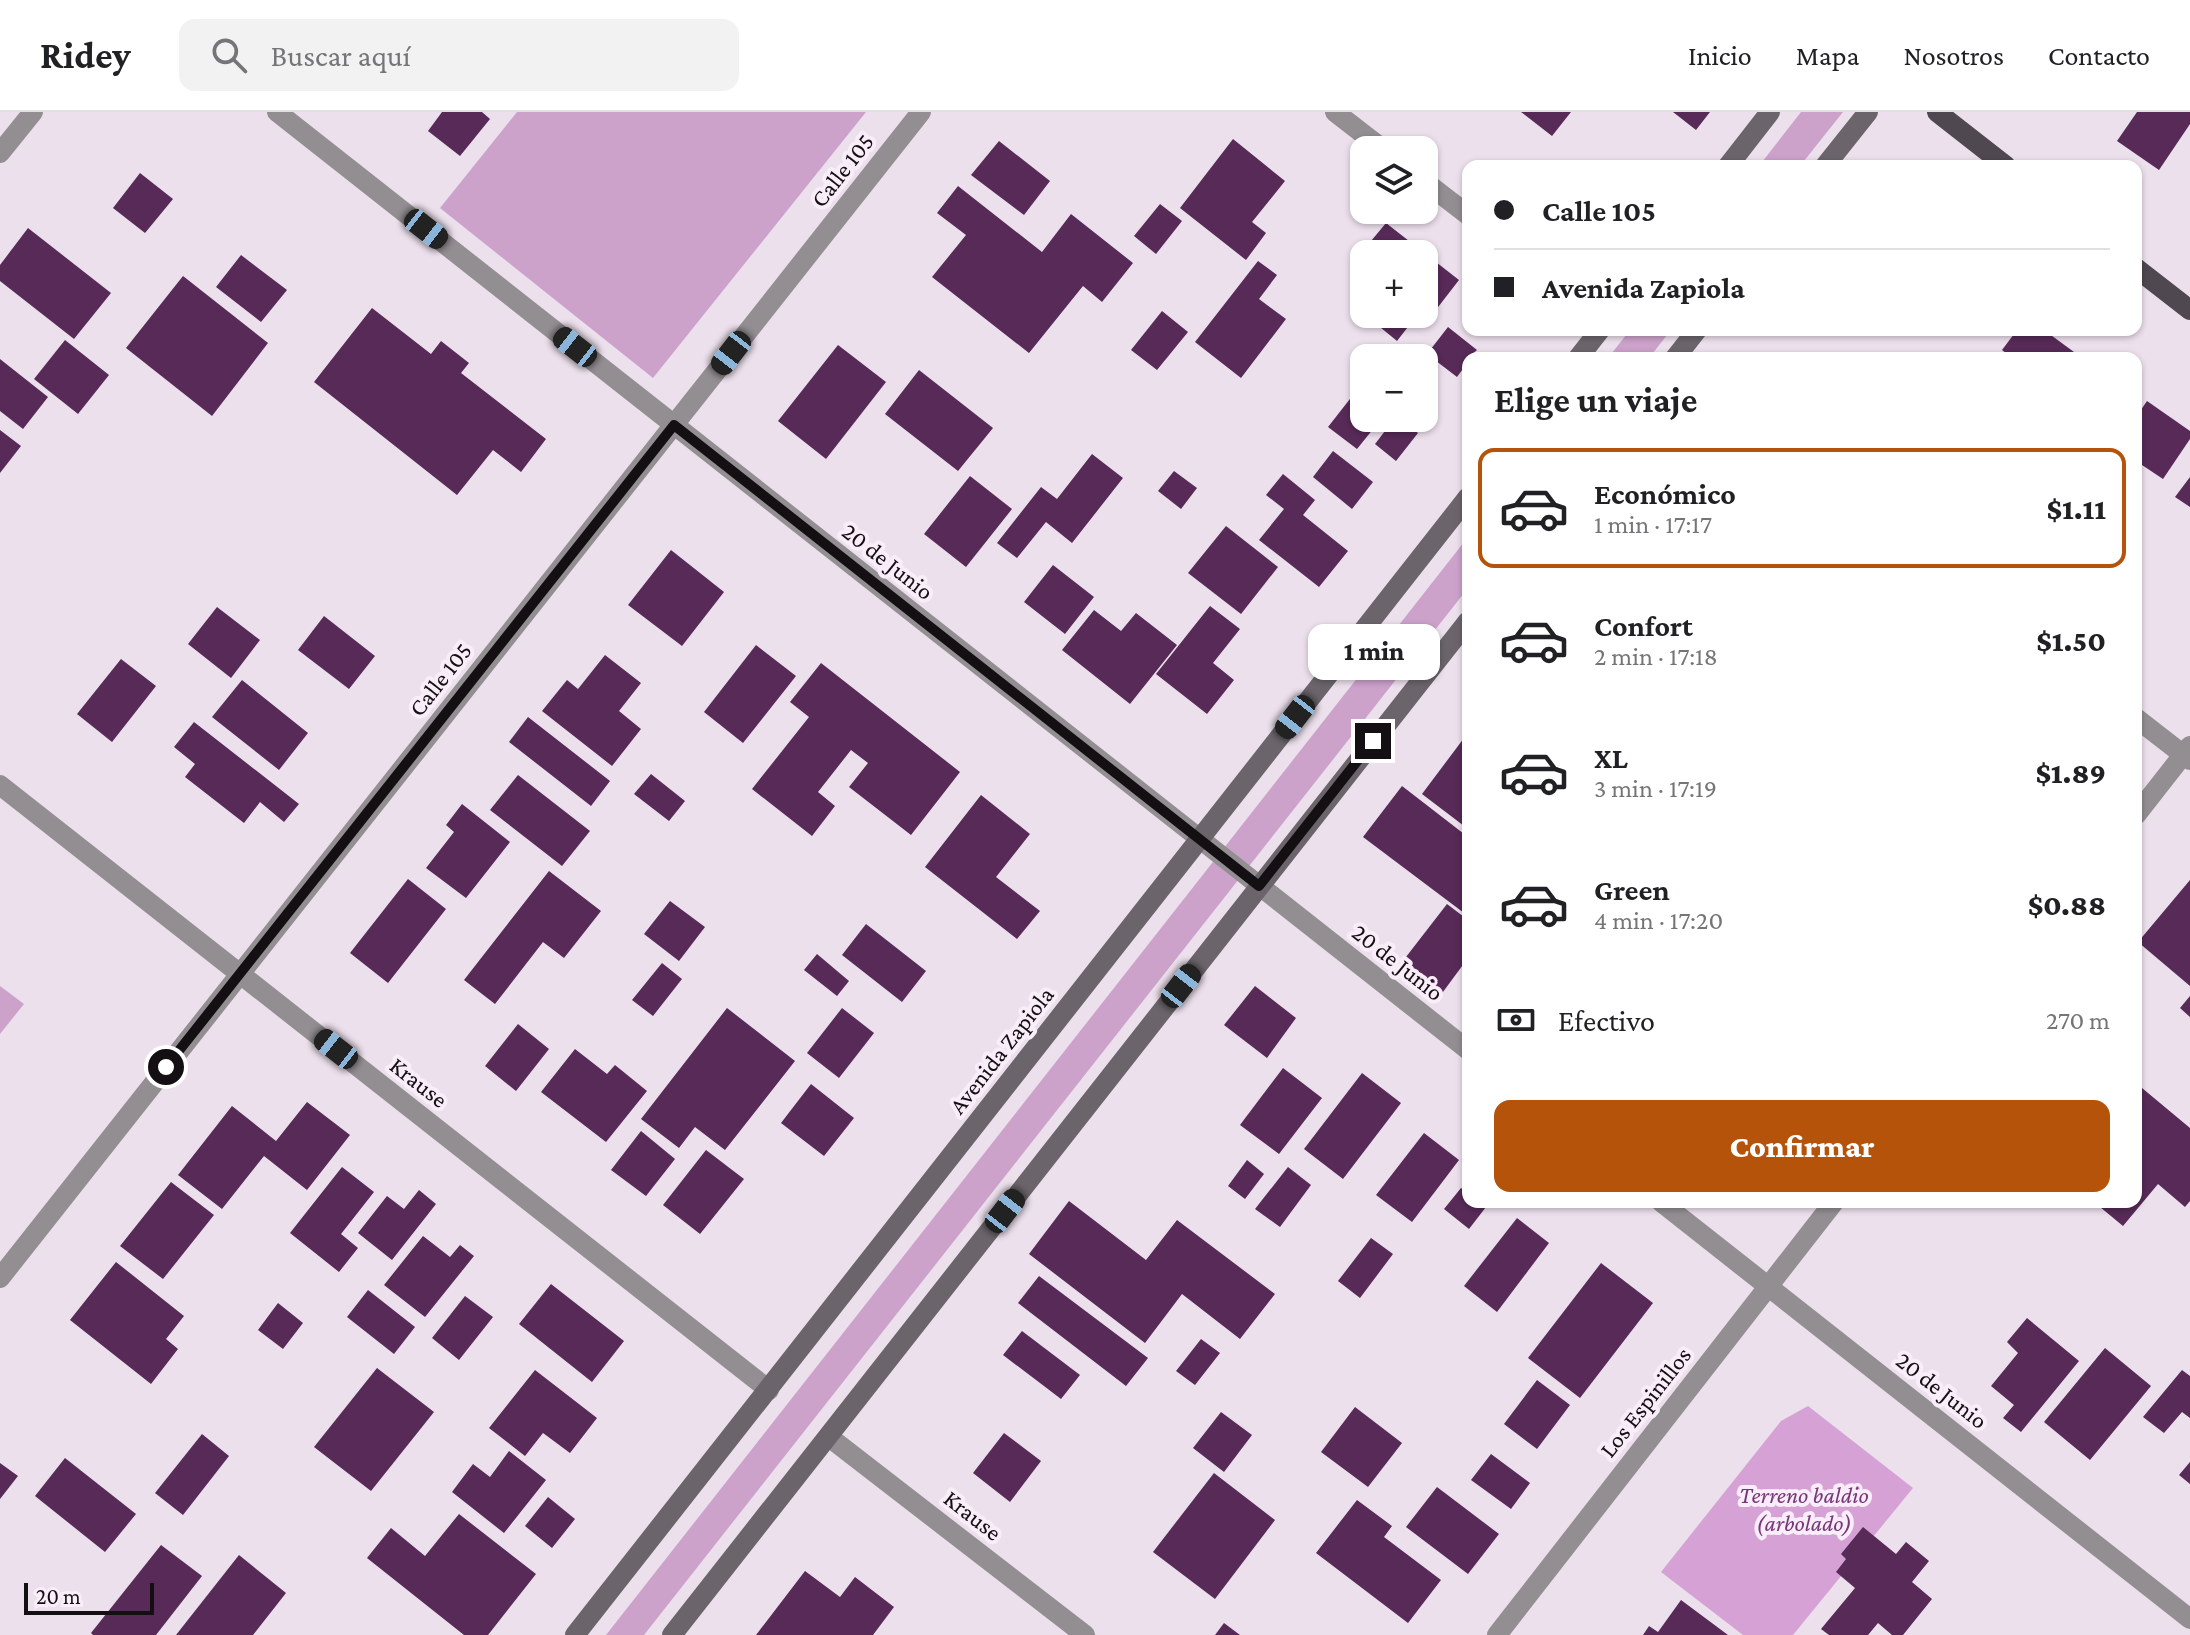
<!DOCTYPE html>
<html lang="es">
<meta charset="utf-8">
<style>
:root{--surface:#fff;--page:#f2f2f2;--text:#202124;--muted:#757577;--line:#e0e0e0;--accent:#b45309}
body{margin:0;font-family:"Crimson Pro",serif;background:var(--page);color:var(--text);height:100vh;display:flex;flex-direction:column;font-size:30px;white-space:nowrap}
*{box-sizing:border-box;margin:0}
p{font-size:26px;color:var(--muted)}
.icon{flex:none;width:44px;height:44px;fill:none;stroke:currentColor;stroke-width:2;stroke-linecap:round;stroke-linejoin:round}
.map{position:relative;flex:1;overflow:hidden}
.panel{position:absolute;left:1462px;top:240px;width:680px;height:856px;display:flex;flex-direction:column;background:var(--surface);border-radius:16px;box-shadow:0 2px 6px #0004}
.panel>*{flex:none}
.guide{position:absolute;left:1462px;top:48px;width:680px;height:176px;border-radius:16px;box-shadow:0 2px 6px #0004;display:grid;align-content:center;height:176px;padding:0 32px;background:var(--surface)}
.controls{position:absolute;left:1350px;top:24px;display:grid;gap:16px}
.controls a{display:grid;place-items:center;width:88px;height:88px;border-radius:16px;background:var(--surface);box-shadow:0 2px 6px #0004;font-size:40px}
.scale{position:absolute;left:24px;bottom:20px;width:130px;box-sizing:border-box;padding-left:8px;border:4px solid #130f12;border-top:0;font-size:22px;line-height:28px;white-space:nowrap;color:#130f12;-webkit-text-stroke:6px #f9edf9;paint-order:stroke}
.end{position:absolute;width:36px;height:36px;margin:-18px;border:10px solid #130f12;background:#fff;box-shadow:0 0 0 4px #fff}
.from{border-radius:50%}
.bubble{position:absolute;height:56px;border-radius:16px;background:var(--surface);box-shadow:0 2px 6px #0004;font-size:26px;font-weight:800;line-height:56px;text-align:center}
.car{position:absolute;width:24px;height:48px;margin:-24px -12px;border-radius:10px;box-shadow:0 0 6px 2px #0007;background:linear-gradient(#222 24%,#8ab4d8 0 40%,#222 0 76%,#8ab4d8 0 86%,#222 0)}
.guide b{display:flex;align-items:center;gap:28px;height:76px;font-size:30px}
.guide b+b{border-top:2px solid var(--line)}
.guide i{width:20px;height:20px;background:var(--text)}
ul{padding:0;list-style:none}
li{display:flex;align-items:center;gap:24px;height:120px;margin:0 16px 12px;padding:0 16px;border:4px solid transparent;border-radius:16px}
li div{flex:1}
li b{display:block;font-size:30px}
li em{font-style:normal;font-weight:800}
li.on{border-color:var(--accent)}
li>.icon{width:72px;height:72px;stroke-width:1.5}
h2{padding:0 32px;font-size:36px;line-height:96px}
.pay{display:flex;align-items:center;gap:20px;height:88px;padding:0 32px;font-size:30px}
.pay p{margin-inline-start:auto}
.primary-button{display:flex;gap:16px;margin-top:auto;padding:16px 32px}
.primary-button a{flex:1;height:92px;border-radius:16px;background:var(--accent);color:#fff;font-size:32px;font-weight:800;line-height:92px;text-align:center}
header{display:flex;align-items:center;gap:48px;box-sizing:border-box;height:112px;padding:0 40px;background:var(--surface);border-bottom:2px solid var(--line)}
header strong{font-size:38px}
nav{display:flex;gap:44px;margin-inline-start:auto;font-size:28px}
.search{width:560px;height:72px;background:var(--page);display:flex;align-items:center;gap:20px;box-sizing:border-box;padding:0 28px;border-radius:16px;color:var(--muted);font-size:30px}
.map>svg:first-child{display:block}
.green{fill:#cca2cb}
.forest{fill:#d6a2d6}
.building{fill:#572a58}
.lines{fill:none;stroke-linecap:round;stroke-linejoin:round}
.street{stroke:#938e92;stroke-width:20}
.secondary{stroke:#6b656b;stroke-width:20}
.primary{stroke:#504850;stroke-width:20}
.route{stroke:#130f12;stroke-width:10}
.labels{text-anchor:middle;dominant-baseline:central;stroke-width:8;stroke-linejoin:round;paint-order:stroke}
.street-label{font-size:24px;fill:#130f12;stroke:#f9edf9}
.park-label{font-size:24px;font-style:italic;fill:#763778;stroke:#f9edf9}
</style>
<header>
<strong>Ridey</strong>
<div class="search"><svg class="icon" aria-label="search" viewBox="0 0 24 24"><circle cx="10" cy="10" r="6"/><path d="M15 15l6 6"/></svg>Buscar aquí</div>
<nav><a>Inicio</a><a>Mapa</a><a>Nosotros</a><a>Contacto</a></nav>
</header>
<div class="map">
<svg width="2190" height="1523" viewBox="0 0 2190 1523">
<rect width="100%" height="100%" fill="#ece0ec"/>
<g class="green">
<polygon points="517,0 866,0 653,266 440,96"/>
<polygon points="1801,0 1843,0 1800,54 1759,54"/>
<polygon points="1630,218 1671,218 1649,246 1608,246"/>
<polygon points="1468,425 1468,476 644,1523 606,1523"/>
<polygon points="0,874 24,892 0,922"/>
</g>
<polygon class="forest" points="1808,1294 1913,1376 1793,1523 1743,1523 1661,1460 1781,1309"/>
<g class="building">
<polygon points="442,0 482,0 490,7 460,44 428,19"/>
<polygon points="1521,0 1571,0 1552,24"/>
<polygon points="1673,0 1710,0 1696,18"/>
<polygon points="2137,0 2190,0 2190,12 2159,58 2117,29"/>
<polygon points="1233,27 1285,69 1252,110 1266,121 1246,148 1180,96"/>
<polygon points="999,29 1050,69 1024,103 971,63"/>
<polygon points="140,61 173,87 145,121 113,96"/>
<polygon points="958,74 1042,140 1071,102 1133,151 1102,190 1083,174 1029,241 932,165 966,123 937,101"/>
<polygon points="1160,92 1182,109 1156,142 1134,124"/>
<polygon points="1386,111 1459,168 1435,199 1426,192 1424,194 1424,142 1361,141"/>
<polygon points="28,116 111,181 74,227 0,169 0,153"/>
<polygon points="241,143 287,178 261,210 216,175"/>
<polygon points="1258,149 1277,163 1259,187 1286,207 1241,266 1195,230"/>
<polygon points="183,164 268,231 212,304 126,236"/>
<polygon points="1364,189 1364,202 1418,202 1397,229 1358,197"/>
<polygon points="372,196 431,242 441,229 469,251 461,261 546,327 521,360 493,338 457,383 314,270"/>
<polygon points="1162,199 1188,220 1157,258 1131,238"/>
<polygon points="1448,215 1477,238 1468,246 1468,250 1457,265 1427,242"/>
<polygon points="2017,218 2044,218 2074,240 2070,246 2012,246 2002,238"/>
<polygon points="65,228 109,263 78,302 34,267"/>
<polygon points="838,233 886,270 826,347 778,309"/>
<polygon points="0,247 48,285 23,317 0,299"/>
<polygon points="919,258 993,316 958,359 885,302"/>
<polygon points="1364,269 1364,306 1382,306 1357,337 1328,315"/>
<polygon points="2147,289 2190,319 2190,327 2163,367 2136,349 2136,305"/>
<polygon points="1395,306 1399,306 1418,321 1396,349 1375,332"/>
<polygon points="0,318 21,334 0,361"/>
<polygon points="1333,339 1373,370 1352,397 1313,365"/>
<polygon points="1092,342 1123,366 1072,431 1046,410 1017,446 997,431 1041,375 1057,387"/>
<polygon points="1174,359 1197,376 1181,397 1158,379"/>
<polygon points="1283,362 1315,388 1303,403 1348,439 1319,475 1259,428 1284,397 1266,383"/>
<polygon points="970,364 1012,397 966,455 924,422"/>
<polygon points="2190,365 2190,395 2175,385"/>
<polygon points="1226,414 1278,455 1241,502 1188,461"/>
<polygon points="671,438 724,480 682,534 628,493"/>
<polygon points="1053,453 1094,485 1065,522 1024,490"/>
<polygon points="1210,494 1240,517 1213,551 1234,568 1207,602 1156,562"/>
<polygon points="217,495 260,528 231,566 188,532"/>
<polygon points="1094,498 1121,519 1136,501 1177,533 1130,592 1062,538"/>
<polygon points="324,504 375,544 349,577 298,538"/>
<polygon points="756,533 796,564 743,631 704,600"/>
<polygon points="605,543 641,571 619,599 641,617 612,654 542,599 567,568 578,577"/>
<polygon points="121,547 156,574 112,630 77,602"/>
<polygon points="821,551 960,660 911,723 849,675 868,651 851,638 818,680 835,694 812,724 752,677 809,605 790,590"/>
<polygon points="242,568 308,621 279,658 212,605"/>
<polygon points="528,605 610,669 591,694 509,630"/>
<polygon points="194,610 299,692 284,710 260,690 244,711 185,665 195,652 174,635"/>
<polygon points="1464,626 1468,629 1468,717 1422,682"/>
<polygon points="651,662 685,689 669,709 634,682"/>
<polygon points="518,663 590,719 562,754 490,698"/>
<polygon points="1402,674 1468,725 1468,804 1363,725"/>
<polygon points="981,683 1030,722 996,765 1040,799 1017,827 925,755"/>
<polygon points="462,692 510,730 466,786 426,756 454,720 446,713"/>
<polygon points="549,759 601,799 564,846 543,830 495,892 464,868"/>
<polygon points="408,767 446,797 388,871 350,841"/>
<polygon points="2190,768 2190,874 2138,830"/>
<polygon points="670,789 705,815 679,849 644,822"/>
<polygon points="1447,792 1468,808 1468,846 1440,884 1399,854"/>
<polygon points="866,812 926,859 902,890 842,843"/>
<polygon points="817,842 849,869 837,884 804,858"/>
<polygon points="662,851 682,867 653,904 632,888"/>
<polygon points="1255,874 1296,906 1267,946 1224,913"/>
<polygon points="2190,884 2190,905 2180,896"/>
<polygon points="727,896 795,949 725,1038 695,1015 679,1036 641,1007"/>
<polygon points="842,896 874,921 839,966 807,941"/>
<polygon points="518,912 549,937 516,979 485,954"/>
<polygon points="575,937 607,962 615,953 647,979 606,1030 541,980"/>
<polygon points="1283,956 1322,986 1279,1042 1240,1013"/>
<polygon points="1362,961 1401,991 1343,1067 1304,1037"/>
<polygon points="2136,971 2190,1016 2190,1089 2185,1095 2158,1072 2123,1114 2094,1090 2136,1090"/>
<polygon points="811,972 854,1006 824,1044 781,1011"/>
<polygon points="307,990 350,1023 307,1078 264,1044 222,1097 178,1063 232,994 276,1029"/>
<polygon points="641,1019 675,1047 646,1084 611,1058"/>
<polygon points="1424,1021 1459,1048 1412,1110 1376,1083"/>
<polygon points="706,1038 744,1067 700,1122 663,1093"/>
<polygon points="1247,1048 1264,1062 1245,1087 1228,1074"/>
<polygon points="342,1055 374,1080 341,1122 358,1136 339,1160 290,1121"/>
<polygon points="1288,1055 1311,1073 1280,1115 1255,1097"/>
<polygon points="171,1070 214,1103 163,1167 120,1134"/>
<polygon points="1461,1076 1468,1081 1468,1090 1480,1090 1486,1095 1469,1117 1444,1097"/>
<polygon points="419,1078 436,1092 392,1148 358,1121 387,1084 404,1097"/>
<polygon points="1069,1089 1146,1148 1177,1108 1275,1182 1240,1227 1182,1182 1145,1231 1029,1142"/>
<polygon points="1517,1106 1549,1131 1497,1200 1464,1174"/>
<polygon points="423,1124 450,1145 460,1133 474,1144 425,1205 384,1173"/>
<polygon points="1371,1126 1393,1142 1360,1186 1338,1169"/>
<polygon points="116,1150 184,1204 166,1227 178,1237 151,1272 70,1208"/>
<polygon points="1601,1151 1653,1191 1580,1286 1528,1246"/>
<polygon points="1039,1164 1148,1246 1126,1274 1018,1191"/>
<polygon points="551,1172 624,1229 592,1270 519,1212"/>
<polygon points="368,1178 415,1215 394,1242 347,1205"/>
<polygon points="465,1184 493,1205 459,1248 432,1226"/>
<polygon points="278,1191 303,1211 283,1237 258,1218"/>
<polygon points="2027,1206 2079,1249 2021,1320 2003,1306 2014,1293 1991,1274 2018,1241 2007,1230"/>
<polygon points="1022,1219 1080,1263 1061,1287 1003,1243"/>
<polygon points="1201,1227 1220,1241 1195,1273 1176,1259"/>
<polygon points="2105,1236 2151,1274 2090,1348 2044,1310"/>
<polygon points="377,1256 434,1300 371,1379 314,1335"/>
<polygon points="535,1258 597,1306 570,1341 543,1321 525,1344 489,1316"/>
<polygon points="2182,1258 2190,1264 2190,1306 2182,1300 2164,1321 2143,1305"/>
<polygon points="1537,1268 1570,1293 1537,1337 1504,1312"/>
<polygon points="1355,1295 1402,1331 1368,1375 1321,1340"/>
<polygon points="1221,1300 1252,1323 1224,1360 1193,1336"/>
<polygon points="1004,1321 1041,1349 1010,1390 973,1361"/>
<polygon points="202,1322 229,1344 183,1403 155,1381"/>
<polygon points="509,1339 546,1368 504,1421 452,1380 473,1352 490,1365"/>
<polygon points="1491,1342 1530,1371 1511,1397 1471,1368"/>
<polygon points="65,1346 136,1402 105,1440 35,1384"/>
<polygon points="2190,1350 2190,1372 2179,1363"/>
<polygon points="0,1351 18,1364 0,1387"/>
<polygon points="1214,1361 1275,1408 1215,1487 1153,1440"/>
<polygon points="1437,1375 1499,1422 1468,1462 1406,1415"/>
<polygon points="548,1385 575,1407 552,1436 525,1414"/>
<polygon points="1357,1388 1392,1414 1384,1425 1441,1468 1408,1511 1316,1441"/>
<polygon points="459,1402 536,1462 488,1523 464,1523 367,1446 391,1416 425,1444"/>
<polygon points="1863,1415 1896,1442 1906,1430 1929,1449 1912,1470 1932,1487 1903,1523 1892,1523 1878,1511 1868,1523 1829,1523 1821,1517 1855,1476 1836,1460 1846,1447 1841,1442"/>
<polygon points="161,1433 202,1464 156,1523 93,1523 91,1521"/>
<polygon points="239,1443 286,1481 253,1523 176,1523"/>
<polygon points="805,1459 840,1485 855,1465 894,1495 873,1523 756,1523"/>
<polygon points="1681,1488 1728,1523 1643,1523 1649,1514 1658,1520"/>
<polygon points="1224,1511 1240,1523 1215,1523"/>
</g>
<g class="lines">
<g class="street">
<polyline points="277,0 1468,938"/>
<polyline points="1335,0 1384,38"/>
<polyline points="0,41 33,0"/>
<polyline points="1424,69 1468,103"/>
<polyline points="2136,606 2190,648"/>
<polyline points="0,673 769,1278"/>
<polyline points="2136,703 2190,634"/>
<polyline points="1661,1090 2190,1507"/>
<polyline points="0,1166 921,0"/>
<polyline points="829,1325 1085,1523"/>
<polyline points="1497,1523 1834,1090"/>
</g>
<g class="secondary">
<polyline points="1728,54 1770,0"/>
<polyline points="1825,54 1868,0"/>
<polyline points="1578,246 1600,218"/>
<polyline points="1675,246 1697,218"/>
<polyline points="575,1523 1468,385"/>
<polyline points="672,1523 1468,509"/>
</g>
<g class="primary">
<polyline points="1937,0 2006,54"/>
<polyline points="2136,156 2190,198"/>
</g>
</g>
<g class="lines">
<polyline class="route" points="166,955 674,313 1259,774 1373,629"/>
</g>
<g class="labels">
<g class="street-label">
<text transform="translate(842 58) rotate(-52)">Calle 105</text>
<text transform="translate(888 449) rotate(38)">20 de Junio</text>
<text transform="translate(440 567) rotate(-52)">Calle 105</text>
<text transform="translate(1398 850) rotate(38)">20 de Junio</text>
<text transform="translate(1001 938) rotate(-52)">Avenida Zapiola</text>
<text transform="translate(419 970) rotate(38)">Krause</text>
<text transform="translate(1942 1278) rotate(38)">20 de Junio</text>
<text transform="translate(1645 1290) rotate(-52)">Los Espinillos</text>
<text transform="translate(973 1403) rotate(38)">Krause</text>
</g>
<g class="park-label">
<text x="1804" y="1382">Terreno baldio<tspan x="1804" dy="28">(arbolado)</tspan></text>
</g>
</g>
</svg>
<div class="controls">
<a><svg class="icon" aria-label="layers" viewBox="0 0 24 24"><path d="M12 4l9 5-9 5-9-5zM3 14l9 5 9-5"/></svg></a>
<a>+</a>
<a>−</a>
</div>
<div class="scale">20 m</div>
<i class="end from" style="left:166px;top:955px"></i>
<i class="end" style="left:1373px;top:629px"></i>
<div class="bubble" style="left:1308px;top:512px;width:132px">1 min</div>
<i class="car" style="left:426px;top:117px;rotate:128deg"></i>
<i class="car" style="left:575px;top:235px;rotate:308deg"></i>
<i class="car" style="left:731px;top:241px;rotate:218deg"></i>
<i class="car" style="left:1295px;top:605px;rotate:218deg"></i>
<i class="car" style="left:1181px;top:874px;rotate:38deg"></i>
<i class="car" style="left:336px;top:937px;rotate:308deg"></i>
<i class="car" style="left:1005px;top:1099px;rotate:38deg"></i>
<div class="guide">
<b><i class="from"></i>Calle 105</b>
<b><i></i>Avenida Zapiola</b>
</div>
<section class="panel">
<h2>Elige un viaje</h2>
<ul>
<li class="on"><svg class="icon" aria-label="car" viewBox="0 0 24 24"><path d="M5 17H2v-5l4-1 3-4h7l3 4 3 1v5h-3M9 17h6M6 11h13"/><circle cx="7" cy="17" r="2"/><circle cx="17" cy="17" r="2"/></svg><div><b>Económico</b><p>1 min · 17:17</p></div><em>$1.11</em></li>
<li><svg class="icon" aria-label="car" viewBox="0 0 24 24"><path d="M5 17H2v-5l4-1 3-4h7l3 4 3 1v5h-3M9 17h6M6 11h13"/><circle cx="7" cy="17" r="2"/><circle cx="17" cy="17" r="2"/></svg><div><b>Confort</b><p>2 min · 17:18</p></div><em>$1.50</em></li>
<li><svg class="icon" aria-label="car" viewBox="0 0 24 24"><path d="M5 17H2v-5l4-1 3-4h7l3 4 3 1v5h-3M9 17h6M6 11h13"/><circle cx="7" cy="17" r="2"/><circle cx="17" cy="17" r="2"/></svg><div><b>XL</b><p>3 min · 17:19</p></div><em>$1.89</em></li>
<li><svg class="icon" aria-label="car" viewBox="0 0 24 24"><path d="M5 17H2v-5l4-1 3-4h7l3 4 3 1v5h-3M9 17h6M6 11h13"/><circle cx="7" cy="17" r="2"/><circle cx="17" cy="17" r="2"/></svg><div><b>Green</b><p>4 min · 17:20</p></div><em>$0.88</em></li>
</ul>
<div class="pay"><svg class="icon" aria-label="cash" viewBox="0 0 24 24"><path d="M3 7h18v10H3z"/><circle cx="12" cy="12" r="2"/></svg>Efectivo<p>270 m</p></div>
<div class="primary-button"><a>Confirmar</a></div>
</section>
</div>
